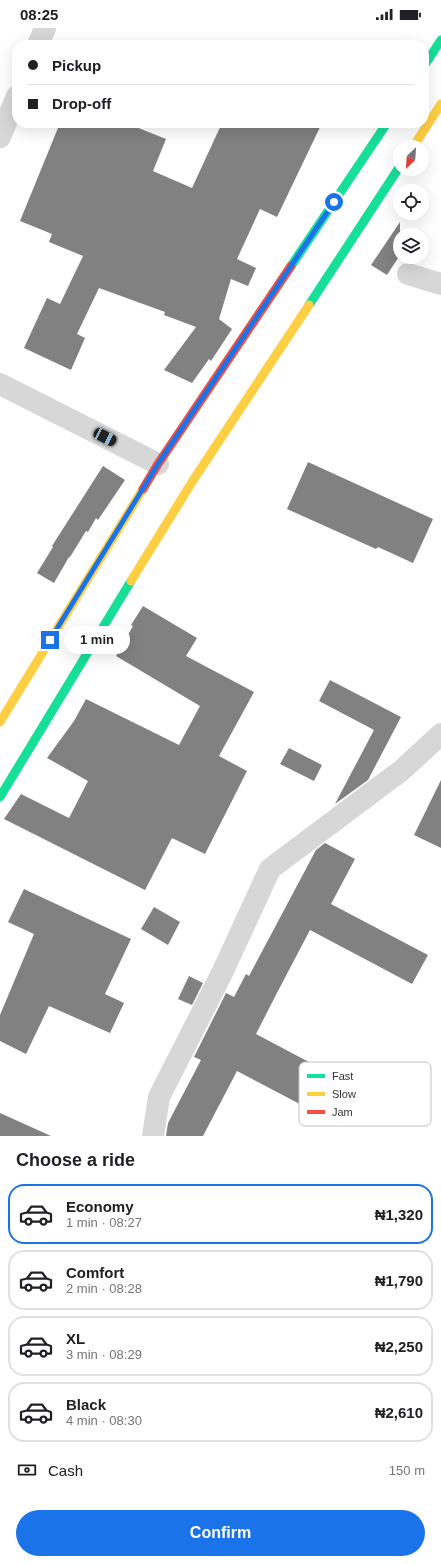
<!DOCTYPE html>
<meta charset="utf-8">
<style>
:root{--surface:#fff;--page:#f6f6f6;--text:#202124;--muted:#757577;--line:#e0e0e0;--accent:#1a73e8}
body{margin:0;font-family:Arial,sans-serif;background:var(--page);color:var(--text);height:100vh;display:flex;flex-direction:column;font-size:15px;white-space:nowrap}
*{box-sizing:border-box;margin:0}
p{font-size:13px;color:var(--muted)}
.icon{flex:none;width:22px;height:22px;fill:none;stroke:currentColor;stroke-width:2;stroke-linecap:round;stroke-linejoin:round}
.map{position:relative;height:1108px;overflow:hidden}
.drawer{display:flex;flex-direction:column;background:var(--surface);flex:1}
.drawer>*{flex:none}
.banner{position:absolute;left:12px;top:12px;width:417px;height:88px;border-radius:16px;box-shadow:0 4px 16px #0002;display:grid;align-content:center;height:88px;padding:0 16px;background:var(--surface)}
.needle{width:26px;rotate:205deg}
.fabs{position:absolute;left:393px;top:112px;display:grid;gap:8px}
.fabs a{display:grid;place-items:center;width:36px;height:36px;border-radius:50%;background:var(--surface);box-shadow:0 4px 16px #0002;font-size:20px}
.end{position:absolute;width:18px;height:18px;margin:-9px;border:5px solid #1a73e8;background:#fff;box-shadow:0 0 0 2px #fff}
.from{border-radius:50%}
.bubble{position:absolute;height:28px;border-radius:14px;background:var(--surface);box-shadow:0 4px 16px #0002;font-size:13px;font-weight:700;line-height:28px;text-align:center}
.car{position:absolute;width:12px;height:24px;margin:-12px -6px;border-radius:5px;box-shadow:0 0 3px 1px #0007;background:linear-gradient(#222 24%,#8ab4d8 0 40%,#222 0 76%,#8ab4d8 0 86%,#222 0)}
.banner b{display:flex;align-items:center;gap:14px;height:38px;font-size:15px}
.banner b+b{border-top:1px solid var(--line)}
.banner i{width:10px;height:10px;background:var(--text)}
ul{padding:0;list-style:none}
li{display:flex;align-items:center;gap:12px;height:60px;margin:0 8px 6px;padding:0 8px;border:2px solid var(--line);border-radius:16px}
li div{flex:1}
li b{display:block;font-size:15px}
li em{font-style:normal;font-weight:700}
li.on{border-color:var(--accent)}
li>.icon{width:36px;height:36px;stroke-width:1.5}
h2{padding:0 16px;font-size:18px;line-height:48px}
.pay{display:flex;align-items:center;gap:10px;height:44px;padding:0 16px;font-size:15px}
.pay p{margin-inline-start:auto}
.cta{display:flex;gap:8px;margin-top:auto;padding:8px 16px}
.cta a{flex:1;height:46px;border-radius:24px;background:var(--accent);color:#fff;font-size:16px;font-weight:700;line-height:46px;text-align:center}
.status{display:flex;justify-content:space-between;align-items:center;height:28px;padding:0 20px;background:var(--surface);direction:ltr}
.status svg{height:11px;fill:currentColor}
.map>svg:first-child{display:block}
.building{fill:#818181}
.lines{fill:none;stroke-linecap:round;stroke-linejoin:round}
.street{stroke:#d7d7d7;stroke-width:22}
.fast{stroke:#16e098;stroke-width:9}
.slow{stroke:#ffcf43;stroke-width:9}
.jam{stroke:#f24e42;stroke-width:9}
.route{stroke:#1a73e8;stroke-width:5}
.key{fill:#fff;stroke:#c2c2c2;stroke-width:1}
.key-label{font-size:11px;fill:#333}
</style>
<div class="status"><b>08:25</b><svg viewBox="0 0 49 12"><path d="M0 12V9h3v3zM5 12V6h3v6zM10 12V3h3v9zM15 12V0h3v12zM26 1h20v11H26zM47 4h2v5h-2z"/></svg></div>
<div class="map">
<svg width="441" height="1108" viewBox="0 0 441 1108">
<rect width="100%" height="100%" fill="#fff"/>
<g class="building">
<polygon points="60,95 126,95 166,111 153,143 192,160 222,95 322,95 277,189 260,181 237,231 256,240 248,258 231,251 219,291 232,301 211,333 209,331 192,355 164,342 196,299 164,287 165,284 99,260 77,306 85,310 71,342 24,320 47,270 60,276 83,228 49,214 52,206 20,193"/>
<polygon points="400,194 400,227 387,247 371,237"/>
<polygon points="308,434 433,491 413,535 378,519 376,521 287,481"/>
<polygon points="103,438 125,452 98,492 96,490 88,504 86,503 70,529 69,529 54,555 37,545 53,519 52,518"/>
<polygon points="143,578 197,610 186,628 254,664 219,728 247,743 205,826 172,810 145,862 4,791 21,766 69,790 88,753 47,730 74,693 86,671 179,717 200,678 116,628 133,598 131,597"/>
<polygon points="330,652 401,689 368,752 335,776 374,702 319,673"/>
<polygon points="289,720 322,737 314,753 280,736"/>
<polygon points="441,752 441,820 414,807"/>
<polygon points="325,815 355,831 331,876 428,927 412,956 310,902 278,963 256,1006 358,1060 338,1096 237,1043 203,1108 166,1108 168,1095 201,1032 194,1029 226,965 234,969 246,946 249,948 316,822"/>
<polygon points="24,861 131,911 105,966 124,975 110,1005 49,978 26,1026 0,1013 0,987 34,906 8,894"/>
<polygon points="154,879 180,894 168,917 141,901"/>
<polygon points="189,948 203,955 192,977 178,971"/>
<polygon points="0,1085 51,1108 0,1108"/>
</g>
<g class="lines">
<g class="street">
<polyline points="38,17 45,0"/>
<polyline points="0,109 17,68"/>
<polyline points="408,246 441,256"/>
<polyline points="0,356 158,436"/>
<polyline points="153,1108 159,1069 222,945 270,841 402,742 441,706"/>
</g>
<g class="fast">
<polyline points="424,38 441,12"/>
<polyline points="291,238 387,95"/>
<polyline points="309,277 400,138"/>
<polyline points="0,769 131,553"/>
</g>
<g class="slow">
<polyline points="413,119 441,76"/>
<polyline points="131,553 192,454 309,277"/>
<polyline points="0,694 143,461"/>
</g>
<polyline class="jam" points="143,461 158,436 291,238"/>
</g>
<g class="lines">
<polyline class="route" points="50,612 158,436 334,174"/>
</g>
<rect x="299" y="1034" width="132" height="64" rx="6" class="key"/>
<rect x="307" y="1046" width="18" height="4" fill="#16e098"/>
<rect x="307" y="1064" width="18" height="4" fill="#ffcf43"/>
<rect x="307" y="1082" width="18" height="4" fill="#f24e42"/>
<g class="key-label">
<text x="332" y="1052">Fast</text>
<text x="332" y="1070">Slow</text>
<text x="332" y="1088">Jam</text>
</g>
</svg>
<div class="fabs">
<a><svg class="needle" viewBox="-14 -14 28 28"><path d="M0-13l5 13h-10z" fill="#e53935"/><path d="M0 13l5-13h-10z" fill="#757577"/></svg></a>
<a><svg class="icon" aria-label="locate" viewBox="0 0 24 24"><circle cx="12" cy="12" r="6"/><path d="M12 2v4M12 18v4M2 12h4M18 12h4"/></svg></a>
<a><svg class="icon" aria-label="layers" viewBox="0 0 24 24"><path d="M12 4l9 5-9 5-9-5zM3 14l9 5 9-5"/></svg></a>
</div>
<i class="end from" style="left:334px;top:174px"></i>
<i class="end" style="left:50px;top:612px"></i>
<div class="bubble" style="left:64px;top:598px;width:66px">1 min</div>
<i class="car" style="left:105px;top:409px;rotate:117deg"></i>
<div class="banner">
<b><i class="from"></i>Pickup</b>
<b><i></i>Drop-off</b>
</div>
</div>
<section class="drawer">
<h2>Choose a ride</h2>
<ul>
<li class="on"><svg class="icon" aria-label="car" viewBox="0 0 24 24"><path d="M5 17H2v-5l4-1 3-4h7l3 4 3 1v5h-3M9 17h6M6 11h13"/><circle cx="7" cy="17" r="2"/><circle cx="17" cy="17" r="2"/></svg><div><b>Economy</b><p>1 min · 08:27</p></div><em>₦1,320</em></li>
<li><svg class="icon" aria-label="car" viewBox="0 0 24 24"><path d="M5 17H2v-5l4-1 3-4h7l3 4 3 1v5h-3M9 17h6M6 11h13"/><circle cx="7" cy="17" r="2"/><circle cx="17" cy="17" r="2"/></svg><div><b>Comfort</b><p>2 min · 08:28</p></div><em>₦1,790</em></li>
<li><svg class="icon" aria-label="car" viewBox="0 0 24 24"><path d="M5 17H2v-5l4-1 3-4h7l3 4 3 1v5h-3M9 17h6M6 11h13"/><circle cx="7" cy="17" r="2"/><circle cx="17" cy="17" r="2"/></svg><div><b>XL</b><p>3 min · 08:29</p></div><em>₦2,250</em></li>
<li><svg class="icon" aria-label="car" viewBox="0 0 24 24"><path d="M5 17H2v-5l4-1 3-4h7l3 4 3 1v5h-3M9 17h6M6 11h13"/><circle cx="7" cy="17" r="2"/><circle cx="17" cy="17" r="2"/></svg><div><b>Black</b><p>4 min · 08:30</p></div><em>₦2,610</em></li>
</ul>
<div class="pay"><svg class="icon" aria-label="cash" viewBox="0 0 24 24"><path d="M3 7h18v10H3z"/><circle cx="12" cy="12" r="2"/></svg>Cash<p>150 m</p></div>
<div class="cta"><a>Confirm</a></div>
</section>
